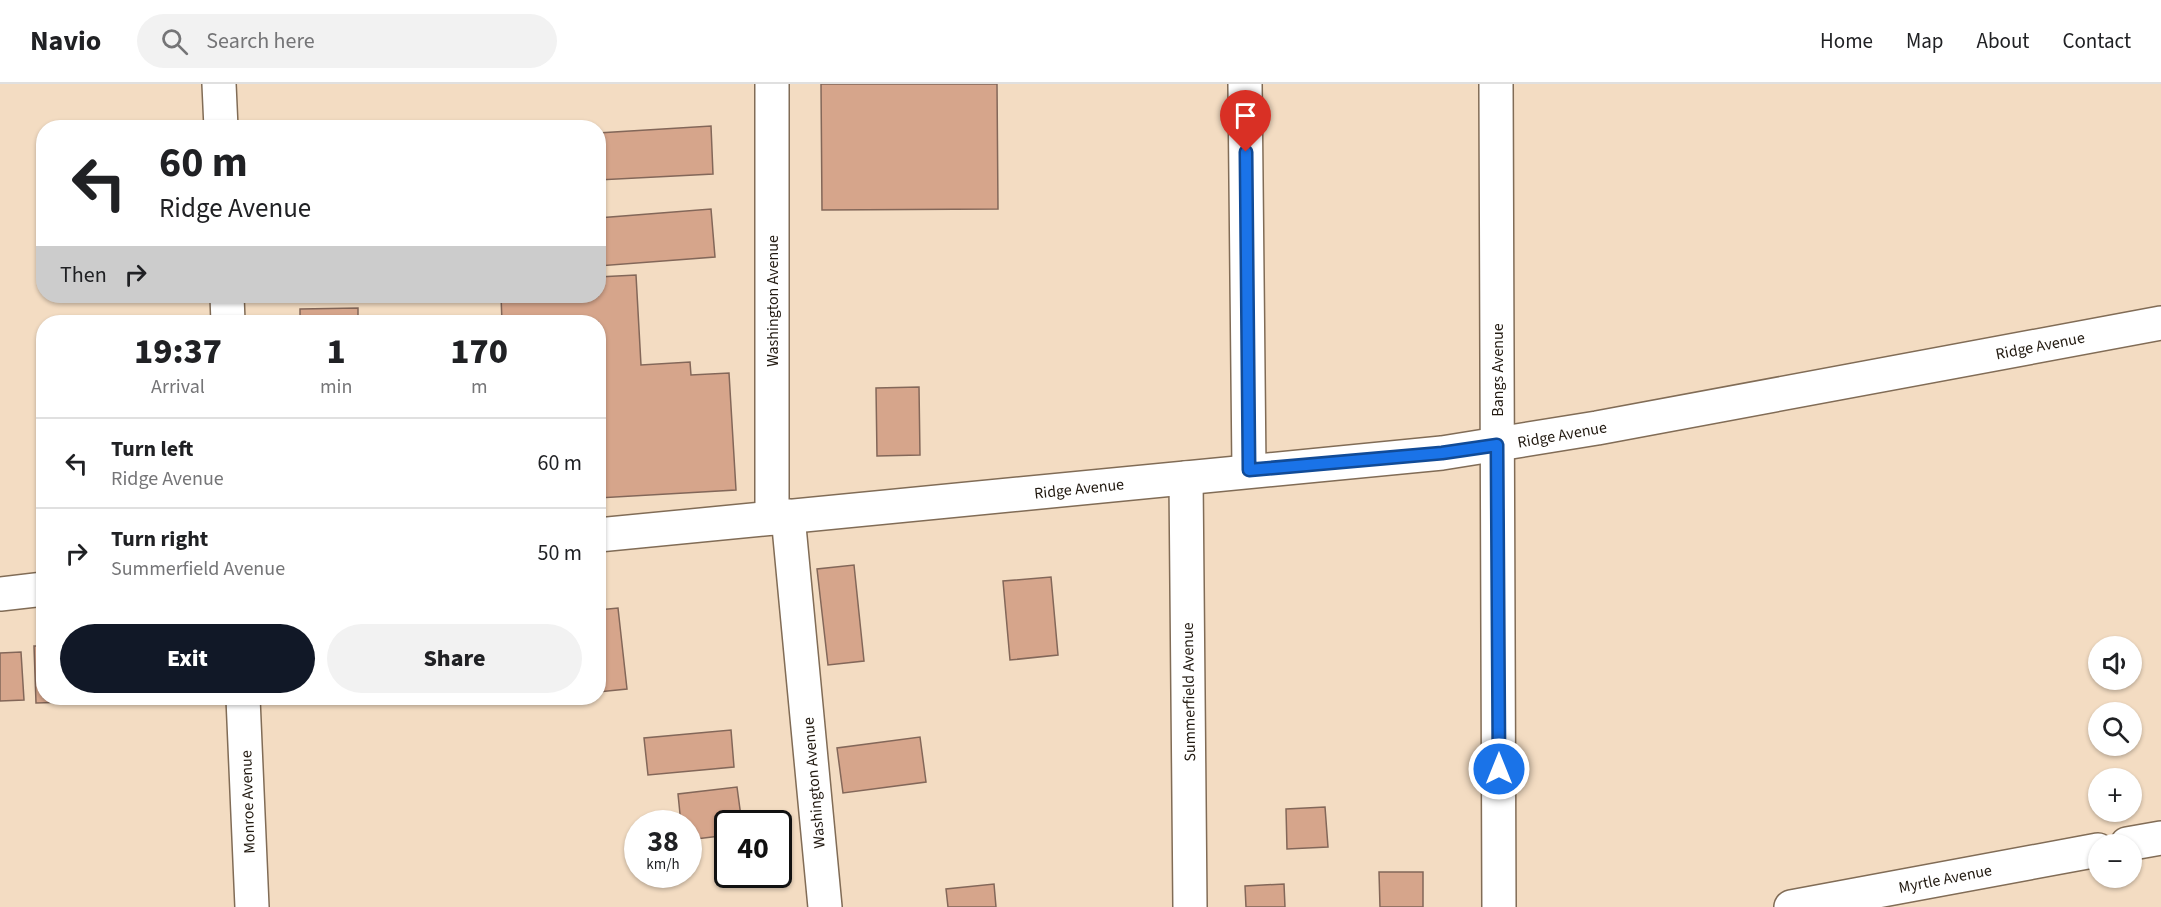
<!DOCTYPE html>
<html lang="en">
<head>
<meta charset="utf-8">
<style>
  body { margin:0; font-family:"Source Sans 3",sans-serif; background:#f2f2f2; color:#202124; height:100vh; display:flex; flex-direction:column; font-size:22px; white-space:nowrap }
  * { box-sizing:border-box; margin:0 }
  p { font-size:20px; color:#757577 }
  .icon { flex:none; width:33px; height:33px; fill:none; stroke:currentColor; stroke-width:2; stroke-linecap:round; stroke-linejoin:round }
  .map { position:relative; flex:1; overflow:hidden }
  .panel { position:absolute; left:36px; top:231px; width:570px; height:390px; display:flex; flex-direction:column; background:#fff; border-radius:24px; box-shadow:0 2px 4px #0004 }
  .panel>* { flex:none }
  .top-card { position:absolute; left:36px; top:36px; width:570px; height:183px; border-radius:24px; box-shadow:0 2px 4px #0004; background:#fff; color:#202124; overflow:hidden }
  .fabs { position:absolute; left:2088px; top:552px; display:grid; gap:12px }
  .fabs a { display:grid; place-items:center; width:54px; height:54px; border-radius:50%; background:#fff; box-shadow:0 2px 4px #0004; font-size:30px }
  .speed { position:absolute; left:624px; top:726px; display:flex; gap:12px; font-size:30px; font-weight:700; text-align:center }
  .speed>* { display:grid; place-content:center; width:78px; height:78px; border-radius:50%; background:#fff; box-shadow:0 2px 4px #0004; line-height:1 }
  .speed small { font-size:15px; font-weight:400 }
  .speed .limit { border:3px solid #111; border-radius:9px; background:#fff; color:#111 }
  .pin { position:absolute; display:grid; place-items:center; width:51px; height:51px; color:#fff; margin:-62px -26px; border-radius:50% 50% 50% 0; rotate:-45deg; box-shadow:0 0 6px #0007 }
  .pin .icon { rotate:45deg }
  .me { position:absolute; width:66px; margin:-33px; rotate:0deg; stroke-linejoin:round; filter:drop-shadow(0 0 4px #0008) }
  .turn { display:flex; align-items:center; gap:21px; height:126px; padding:0 24px; font-size:27px }
  .turn .icon { width:78px; height:78px; stroke-width:2.5 }
  .turn b { display:block; font-size:42px; line-height:51px }
  .then { display:flex; align-items:center; height:57px; padding:0 24px; background:#0003; gap:12px; font-size:22px }
  .eta { display:flex; justify-content:space-evenly; align-items:center; height:102px; text-align:center }
  .eta b { font-size:36px; font-weight:800; line-height:42px }
  .action { display:flex; gap:12px; margin-top:auto; padding:12px 24px }
  .action a { flex:1; height:69px; border-radius:36px; background:#111827; color:#fff; font-size:24px; font-weight:800; line-height:69px; text-align:center }
  .action a+a { background:#f2f2f2; color:#202124 }
  ul { padding:0; list-style:none }
  li { display:flex; align-items:center; gap:18px; height:90px; padding:0 24px; border-top:2px solid #e0e0e0 }
  li div { flex:1 }
  li b { display:block; font-size:22px }
  li em { font-style:normal }
  header { display:flex; align-items:center; gap:36px; box-sizing:border-box; height:84px; padding:0 30px; background:#fff; border-bottom:2px solid #e0e0e0 }
  header strong { font-size:28px }
  nav { display:flex; gap:33px; margin-inline-start:auto; font-size:21px }
  .search { width:420px; height:54px; background:#f2f2f2; display:flex; align-items:center; gap:15px; box-sizing:border-box; padding:0 21px; border-radius:33px; color:#757577; font-size:22px }
  .map>svg:first-child { display:block }
  .building { fill:#d6a58b; stroke:#836759; stroke-width:1.5 }
  .lines { fill:none; stroke-linecap:round; stroke-linejoin:round }
  .minor-casing { stroke:#816c56; stroke-width:36 }
  .minor { stroke:#fff; stroke-width:33 }
  .route-casing { stroke:#114b97; stroke-width:15 }
  .route { stroke:#1a73e8; stroke-width:10 }
  .labels { text-anchor:middle; stroke-width:5; stroke-linejoin:round; paint-order:stroke }
  .street-label { font-size:16px; fill:#221a11; stroke:#fff }
</style>
</head>
<body>
<header>
<strong>Navio</strong>
<div class="search"><svg class="icon" aria-label="search" viewBox="0 0 24 24"><circle cx="10" cy="10" r="6"/><path d="M15 15l6 6"/></svg>Search here</div>
<nav><a>Home</a><a>Map</a><a>About</a><a>Contact</a></nav>
</header>
<div class="map">
<svg width="2161" height="823" viewBox="0 0 2161 823">
  <rect width="100%" height="100%" fill="#f3dcc2"/>
  <g class="building">
    <path d="M821,0H997L998,125L822,126Z"/>
    <path d="M711,42L713,90L598,96V49Z"/>
    <path d="M711,125L715,173L598,182V134Z"/>
    <path d="M636,191L641,281L690,278L691,291L729,289L736,406L598,414V238H502L501,212H598V193Z"/>
    <path d="M358,224V238H300V225Z"/>
    <path d="M919,303L920,371L877,372L876,304Z"/>
    <path d="M854,481L864,577L828,581L817,485Z"/>
    <path d="M1051,493L1058,571L1010,576L1003,497Z"/>
    <path d="M618,524L627,605L598,608V526Z"/>
    <path d="M34,562H44V614H69V618L36,619Z"/>
    <path d="M21,568L24,616L0,617V569Z"/>
    <path d="M731,646L734,683L648,691L644,654Z"/>
    <path d="M920,653L926,698L843,709L837,664Z"/>
    <path d="M737,703L742,740H728V751L688,756V740H681L678,710Z"/>
    <path d="M1325,723L1328,763L1287,765L1286,725Z"/>
    <path d="M1379,788H1423V823H1380Z"/>
    <path d="M994,800L996,823H948L946,805Z"/>
    <path d="M1284,800L1285,823H1246L1245,802Z"/>
  </g>
  <g class="lines">
    <g class="minor-casing">
      <g id="minor">
        <path d="M219,0L221,44"/>
        <path d="M772,0V434"/>
        <path d="M1245,0L1249,386"/>
        <path d="M1496,0L1499,823"/>
        <path d="M227,212L228,238"/>
        <path d="M1186,394L1190,823"/>
        <path d="M788,432L825,823"/>
        <path d="M598,451L1442,369L1597,344L2161,239"/>
        <path d="M0,510L44,505"/>
        <path d="M243,614L252,823"/>
        <path d="M2127,760L2161,754"/>
        <path d="M1791,823L2098,766"/>
      </g>
    </g>
    <use href="#minor" class="minor"/>
  </g>
  <g class="lines">
    <g class="route-casing">
      <path id="route" d="M1246,68L1249,386L1442,369L1497,361L1499,685"/>
    </g>
    <use href="#route" class="route"/>
  </g>
  <g class="labels">
    <g class="street-label">
      <text transform="translate(772 217) rotate(-90)" y="6">Washington Avenue</text>
      <text transform="translate(2040 261) rotate(-11)" y="6">Ridge Avenue</text>
      <text transform="translate(1497 286) rotate(-90)" y="6">Bangs Avenue</text>
      <text transform="translate(1562 350) rotate(-10)" y="6">Ridge Avenue</text>
      <text transform="translate(1079 404) rotate(-6)" y="6">Ridge Avenue</text>
      <text transform="translate(1188 608) rotate(-91)" y="6">Summerfield Avenue</text>
      <text transform="translate(813 699) rotate(-95)" y="6">Washington Avenue</text>
      <text transform="translate(247 718) rotate(-92)" y="6">Monroe Avenue</text>
      <text transform="translate(1945 794) rotate(-11)" y="6">Myrtle Avenue</text>
    </g>
  </g>
</svg>
<div class="fabs">
<a><svg class="icon" aria-label="sound" viewBox="0 0 24 24"><path d="M4 9h4l5-4v14l-5-4H4zM17 9q2 3 0 6"/></svg></a>
<a><svg class="icon" aria-label="search" viewBox="0 0 24 24"><circle cx="10" cy="10" r="6"/><path d="M15 15l6 6"/></svg></a>
<a>+</a>
<a>−</a>
</div>
<div class="speed"><div>38<small>km/h</small></div><div class="limit">40</div></div>
<div class="pin" style="left:1246px;top:68px;background:#d93025"><svg class="icon" aria-label="arrive" viewBox="0 0 24 24"><path d="M6 21V4h12l-3 4 3 4H6"/></svg></div>
<svg class="me" style="left:1499px;top:685px" viewBox="-20 -20 40 40"><circle r="17" fill="#1a73e8" stroke="#fff" stroke-width="3"/><path d="M0-11L8 9 0 5-8 9z" fill="#fff"/></svg>
<div class="top-card">
<div class="turn"><svg class="icon" aria-label="left" viewBox="0 0 24 24"><path d="M17 20v-9H6M10 6l-5 5 5 5"/></svg><div><b>60 m</b>Ridge Avenue</div></div>
<div class="then">Then<svg class="icon" aria-label="right" viewBox="0 0 24 24"><path d="M7 20v-9h11M14 6l5 5-5 5"/></svg></div>
</div>
<section class="panel">
<div class="eta">
<div><b>19:37</b><p>Arrival</p></div>
<div><b>1</b><p>min</p></div>
<div><b>170</b><p>m</p></div>
</div>
<ul>
<li><svg class="icon" aria-label="left" viewBox="0 0 24 24"><path d="M17 20v-9H6M10 6l-5 5 5 5"/></svg><div><b>Turn left</b><p>Ridge Avenue</p></div><em>60 m</em></li>
<li><svg class="icon" aria-label="right" viewBox="0 0 24 24"><path d="M7 20v-9h11M14 6l5 5-5 5"/></svg><div><b>Turn right</b><p>Summerfield Avenue</p></div><em>50 m</em></li>
</ul>
<div class="action"><a>Exit</a><a>Share</a></div>
</section>
</div>
</body>
</html>
